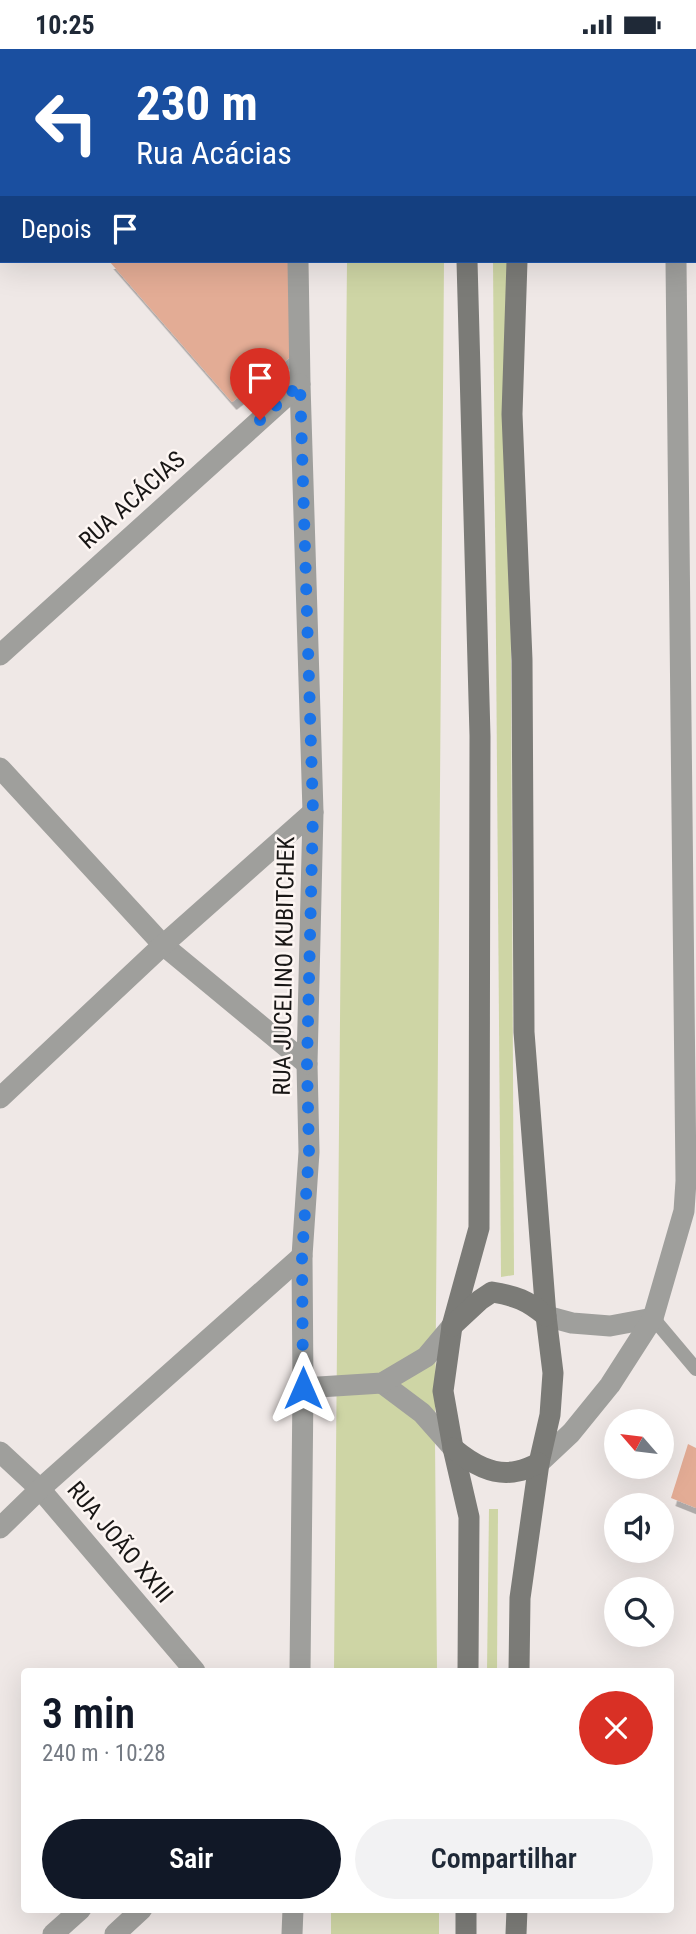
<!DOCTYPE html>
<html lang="pt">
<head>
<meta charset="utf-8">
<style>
  body { margin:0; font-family:"Roboto Condensed",sans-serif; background:#f2f2f3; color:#1f2937; height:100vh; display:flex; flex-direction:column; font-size:26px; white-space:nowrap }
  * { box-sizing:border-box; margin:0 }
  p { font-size:23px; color:#747a83 }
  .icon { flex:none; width:38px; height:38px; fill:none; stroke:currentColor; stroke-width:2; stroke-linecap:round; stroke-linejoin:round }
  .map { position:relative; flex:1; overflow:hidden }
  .side { position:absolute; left:21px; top:1619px; width:653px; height:245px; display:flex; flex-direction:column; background:#fff; border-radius:7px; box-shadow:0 7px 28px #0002 }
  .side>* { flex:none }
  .top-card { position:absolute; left:0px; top:0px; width:696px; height:214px; box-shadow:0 7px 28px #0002; background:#1a4fa0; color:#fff; overflow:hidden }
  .needle { width:46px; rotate:298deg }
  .buttons { position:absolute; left:604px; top:1360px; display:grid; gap:14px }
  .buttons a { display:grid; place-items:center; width:70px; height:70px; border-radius:50%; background:#fff; box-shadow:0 7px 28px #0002; font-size:35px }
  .pin { position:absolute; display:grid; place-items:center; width:60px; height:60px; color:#fff; margin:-72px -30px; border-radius:50% 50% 50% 0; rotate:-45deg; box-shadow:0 0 7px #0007 }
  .pin .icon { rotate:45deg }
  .me { position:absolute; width:77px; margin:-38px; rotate:0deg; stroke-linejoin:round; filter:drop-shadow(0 0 5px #0008) }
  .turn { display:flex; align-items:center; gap:24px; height:147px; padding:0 21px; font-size:32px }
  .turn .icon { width:91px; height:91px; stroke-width:2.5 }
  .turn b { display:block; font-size:49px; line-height:60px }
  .then { display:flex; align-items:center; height:66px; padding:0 21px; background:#0003; gap:14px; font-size:26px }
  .round { display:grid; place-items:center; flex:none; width:74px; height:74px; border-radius:37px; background:#f2f2f3 }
  .overview { display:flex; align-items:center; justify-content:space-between; height:119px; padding:0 21px }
  h1 { font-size:42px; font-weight:600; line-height:52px; color:#111827 }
  .button { display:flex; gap:14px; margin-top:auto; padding:14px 21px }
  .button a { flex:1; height:80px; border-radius:42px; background:#111827; color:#fff; font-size:28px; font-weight:600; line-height:80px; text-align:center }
  .button a+a { background:#f2f2f3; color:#1f2937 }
  .status { display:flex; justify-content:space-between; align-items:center; height:49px; padding:0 35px; background:#fff; direction:ltr }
  .status svg { height:19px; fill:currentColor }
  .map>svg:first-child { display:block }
  .green { fill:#ced5a5 }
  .building { fill:#e3ac95; filter:url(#shadow) }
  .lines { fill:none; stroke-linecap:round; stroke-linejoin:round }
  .lane { stroke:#9f9f9c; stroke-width:14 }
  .street { stroke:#9f9f9c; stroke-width:21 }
  .secondary { stroke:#7b7b77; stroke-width:21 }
  .route { stroke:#1a73e8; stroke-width:12; stroke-dasharray:0 21.6 }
  .labels { text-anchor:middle; stroke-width:5; stroke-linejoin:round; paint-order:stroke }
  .street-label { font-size:24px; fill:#181615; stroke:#fdf6f3 }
</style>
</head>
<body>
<div class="status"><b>10:25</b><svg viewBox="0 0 49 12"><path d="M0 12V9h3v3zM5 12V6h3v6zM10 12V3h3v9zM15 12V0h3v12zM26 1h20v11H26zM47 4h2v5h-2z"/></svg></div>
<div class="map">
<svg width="696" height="1885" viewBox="0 0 696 1885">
  <defs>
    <filter id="shadow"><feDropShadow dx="4.5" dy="8" stdDeviation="0" flood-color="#0004"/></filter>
  </defs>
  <rect width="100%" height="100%" fill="#efe8e6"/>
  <g class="green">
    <path d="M347,212H444L435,1391L437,1622H334Z"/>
    <path d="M493,212H509L514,1226L501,1228Z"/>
    <path d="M489,1460H498L497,1622H487Z"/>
    <rect x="331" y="1860" width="108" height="25"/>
  </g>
  <g class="building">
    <path d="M109,212H295L293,306L232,353Z"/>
    <path d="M688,1395L696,1399V1459L671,1449Z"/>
  </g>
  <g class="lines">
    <path class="lane" d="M653,1269L696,1320"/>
    <g class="street">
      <path d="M189,0L191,2"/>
      <path d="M223,0L225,2"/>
      <path d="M670,0V2"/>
      <path d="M145,2L147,0"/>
      <path d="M302,2V0"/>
      <path d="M0,139L2,138"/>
      <path d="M298,212L300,335L313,763L307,1015L309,1103L302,1207L303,1339L300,1622"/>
      <path d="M0,606L300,335"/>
      <path d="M0,719L163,896L307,1015"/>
      <path d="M0,1049L163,896L313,763"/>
      <path d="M546,1267L572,1274L610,1277L653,1269"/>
      <path d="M382,1334L422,1364L453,1399"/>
      <path d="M303,1339L382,1334L426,1308L452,1277"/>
      <path d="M0,1403L40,1440L195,1622"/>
      <path d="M539,1414L571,1384L610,1336L653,1269L684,1162L686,1132L676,212"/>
      <path d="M0,1479L40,1440L302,1207"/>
      <path d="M53,1885L81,1860"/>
      <path d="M115,1885L142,1860"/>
      <path d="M292,1885L293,1860"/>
    </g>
    <g class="secondary">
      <path d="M463,0V2"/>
      <path d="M524,2L525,0"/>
      <path d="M467,212L480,687L479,1179L452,1277L443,1342L453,1399L469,1468L468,1622"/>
      <path d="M517,212L512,365L522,611L524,983L546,1267L553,1324L550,1366L539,1414L520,1549L519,1622"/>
      <path d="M452,1277L480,1251L492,1243C516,1247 527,1251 546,1267"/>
      <path d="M453,1399C471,1414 493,1428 518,1422C525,1421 533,1417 539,1414"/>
      <path d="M466,1885V1860"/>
      <path d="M516,1885L517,1860"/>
    </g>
  </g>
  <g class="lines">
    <path class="route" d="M260,371L300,335L313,763L307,1015L309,1103L302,1207L303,1339"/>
  </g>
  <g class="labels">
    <g class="street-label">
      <text transform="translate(132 451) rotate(-42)" y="8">RUA ACÁCIAS</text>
      <text transform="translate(284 917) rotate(-89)" y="8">RUA JUCELINO KUBITCHEK</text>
      <text transform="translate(120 1493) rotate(50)" y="8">RUA JOÃO XXIII</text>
    </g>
  </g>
</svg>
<div class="buttons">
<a><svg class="needle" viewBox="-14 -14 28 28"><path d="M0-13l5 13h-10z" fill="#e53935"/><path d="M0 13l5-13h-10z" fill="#747a83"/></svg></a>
<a><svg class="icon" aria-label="sound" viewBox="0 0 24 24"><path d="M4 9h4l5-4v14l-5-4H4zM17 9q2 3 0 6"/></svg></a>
<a><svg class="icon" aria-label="search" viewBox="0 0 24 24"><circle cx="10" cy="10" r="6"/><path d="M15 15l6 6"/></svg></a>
</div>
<div class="pin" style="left:260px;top:371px;background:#d93025"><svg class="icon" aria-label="arrive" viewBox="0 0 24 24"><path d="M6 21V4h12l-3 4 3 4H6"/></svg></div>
<svg class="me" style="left:303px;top:1339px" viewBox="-20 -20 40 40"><path d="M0-17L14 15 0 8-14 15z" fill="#1a73e8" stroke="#fff" stroke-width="4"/></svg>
<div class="top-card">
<div class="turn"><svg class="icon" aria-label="left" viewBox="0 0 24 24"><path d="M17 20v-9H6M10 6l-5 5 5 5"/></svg><div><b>230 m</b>Rua Acácias</div></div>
<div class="then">Depois<svg class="icon" aria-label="arrive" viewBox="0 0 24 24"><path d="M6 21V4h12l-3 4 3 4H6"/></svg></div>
</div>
<section class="side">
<div class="overview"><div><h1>3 min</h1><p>240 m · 10:28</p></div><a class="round" style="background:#d93025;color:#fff"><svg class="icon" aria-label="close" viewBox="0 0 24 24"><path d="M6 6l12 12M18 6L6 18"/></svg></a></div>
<div class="button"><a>Sair</a><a>Compartilhar</a></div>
</section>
</div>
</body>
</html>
